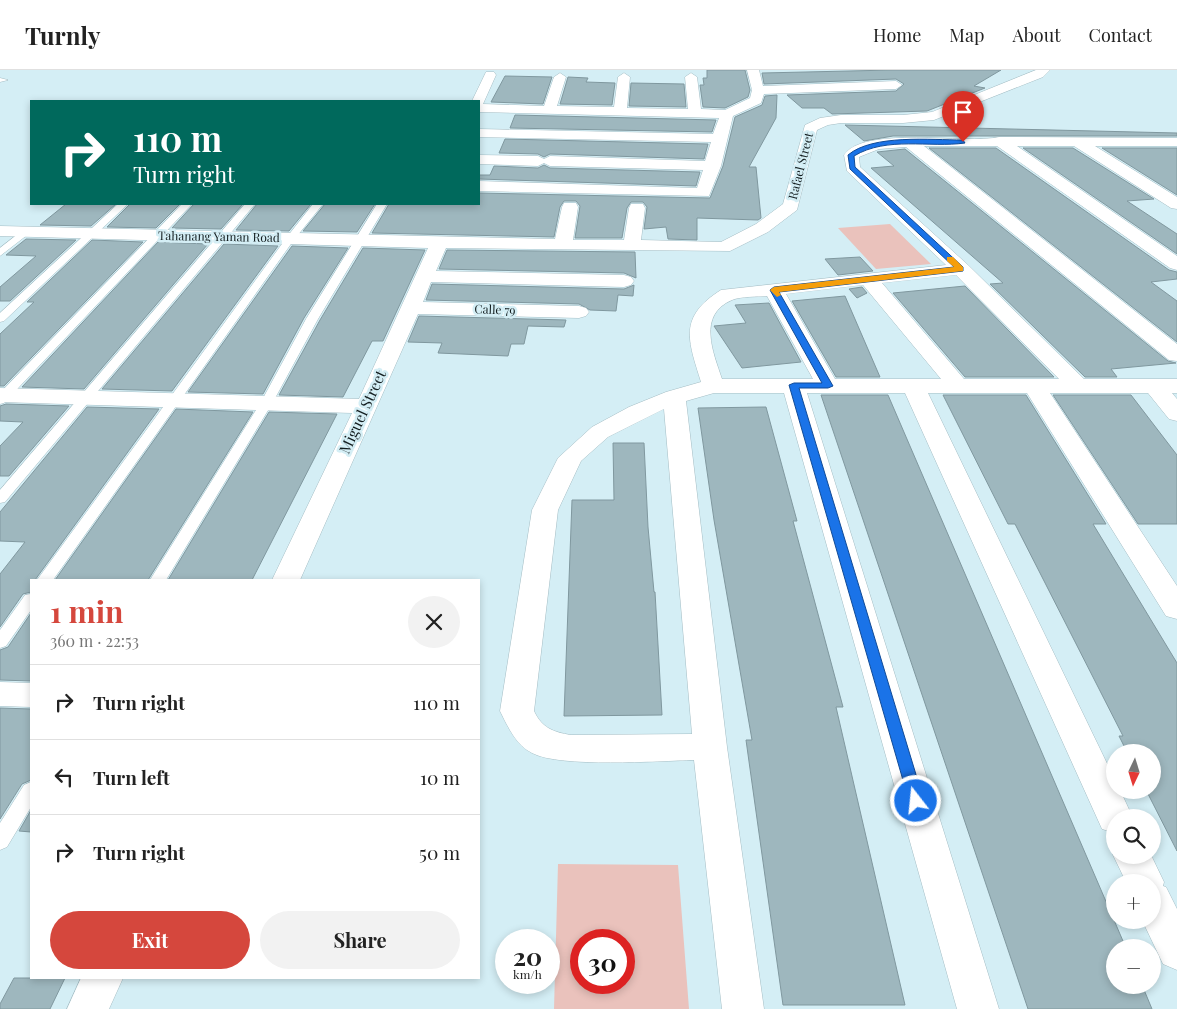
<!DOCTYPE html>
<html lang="en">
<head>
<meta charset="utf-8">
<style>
  body { margin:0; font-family:"Playfair Display",serif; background:#f2f2f2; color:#222; height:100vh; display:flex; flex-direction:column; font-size:19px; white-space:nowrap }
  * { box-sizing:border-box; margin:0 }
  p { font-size:16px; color:#767676 }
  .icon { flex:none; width:28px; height:28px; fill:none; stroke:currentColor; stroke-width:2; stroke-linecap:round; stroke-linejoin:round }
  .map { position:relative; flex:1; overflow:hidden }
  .side { position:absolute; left:30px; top:509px; width:450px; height:400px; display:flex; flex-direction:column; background:#fff; border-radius:0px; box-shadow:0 2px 8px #0003 }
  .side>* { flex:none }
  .banner { position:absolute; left:30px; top:30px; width:450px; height:105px; border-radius:0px; box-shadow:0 2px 8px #0003; background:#00695c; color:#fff; overflow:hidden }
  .needle { width:32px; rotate:184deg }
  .controls { position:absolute; left:1106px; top:674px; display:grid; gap:10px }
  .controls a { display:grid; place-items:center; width:55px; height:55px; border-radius:50%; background:#fff; box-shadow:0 2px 8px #0003; font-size:25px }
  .speed { position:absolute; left:495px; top:859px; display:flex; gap:10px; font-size:25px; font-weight:700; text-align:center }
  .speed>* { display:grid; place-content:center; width:65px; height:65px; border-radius:50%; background:#fff; box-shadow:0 2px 8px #0003; line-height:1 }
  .speed small { font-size:12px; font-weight:400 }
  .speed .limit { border:8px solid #d22; background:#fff; color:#111 }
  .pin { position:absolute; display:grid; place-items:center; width:42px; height:42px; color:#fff; margin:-51px -21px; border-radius:50% 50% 50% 0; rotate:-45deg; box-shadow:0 0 5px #0007 }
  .pin .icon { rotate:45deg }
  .me { position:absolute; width:55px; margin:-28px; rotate:344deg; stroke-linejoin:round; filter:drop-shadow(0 0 4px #0008) }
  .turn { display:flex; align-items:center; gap:18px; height:105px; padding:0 20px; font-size:22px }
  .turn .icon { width:65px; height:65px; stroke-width:2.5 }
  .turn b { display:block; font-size:35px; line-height:42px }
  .round { display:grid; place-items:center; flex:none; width:52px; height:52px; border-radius:26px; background:#f2f2f2 }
  .head { display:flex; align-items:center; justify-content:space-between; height:85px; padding:0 20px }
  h1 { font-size:30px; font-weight:700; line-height:38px; color:#d5473d }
  .button { display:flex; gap:10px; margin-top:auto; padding:10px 20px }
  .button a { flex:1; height:58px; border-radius:30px; background:#d5473d; color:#fff; font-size:20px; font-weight:700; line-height:58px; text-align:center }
  .button a+a { background:#f2f2f2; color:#222 }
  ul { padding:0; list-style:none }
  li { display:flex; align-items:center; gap:15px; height:75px; padding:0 20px; border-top:1px solid #e0e0e0 }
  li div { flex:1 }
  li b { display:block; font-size:19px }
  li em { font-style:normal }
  header { display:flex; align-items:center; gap:30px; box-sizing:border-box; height:70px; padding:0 25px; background:#fff; border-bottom:1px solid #e0e0e0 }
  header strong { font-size:24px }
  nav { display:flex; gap:28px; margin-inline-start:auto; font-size:18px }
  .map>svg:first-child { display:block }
  .green { fill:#eac2bc; fill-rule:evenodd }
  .building { fill:#9eb7be; stroke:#80989f }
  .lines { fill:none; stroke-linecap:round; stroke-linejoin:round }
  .service-casing { stroke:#a4bdc4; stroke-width:1 }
  .minor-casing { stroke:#a4bdc4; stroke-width:1 }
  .service { fill:#fff; fill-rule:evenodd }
  .minor { fill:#fff; fill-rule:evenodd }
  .route { fill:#1a73e8; stroke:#114b97 }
  .slow { fill:#f59e0b }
  .labels { text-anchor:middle; stroke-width:5; stroke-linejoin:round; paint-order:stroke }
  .far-street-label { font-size:12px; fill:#131d1f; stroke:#d4eef5 }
  .street-label { font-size:15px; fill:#131d1f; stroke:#d4eef5 }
</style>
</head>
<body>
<header>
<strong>Turnly</strong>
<nav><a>Home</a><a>Map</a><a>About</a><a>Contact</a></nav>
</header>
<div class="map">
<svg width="1177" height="939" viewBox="0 0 1177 939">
  <rect width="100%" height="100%" fill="#d4eef5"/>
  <g class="green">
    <path d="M890,154L931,194L876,199L838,158Z"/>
    <path d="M558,794L678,795L689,939H554ZM581,870H624V912H581Z"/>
  </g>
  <g class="building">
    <path d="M707,0H745L750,20L748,27L725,38L703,37L700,15H704L703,8H707Z"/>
    <path d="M892,0H1001L974,16L985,18L927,41L832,44L824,38H802L787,25L896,21L904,14L896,9L764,14L762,3Z"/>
    <path d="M505,6L552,7L543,34L491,32Z"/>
    <path d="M568,7L588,8L586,12L615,13L612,35L560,34Z"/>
    <path d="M631,13L684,14L686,37L629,36Z"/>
    <path d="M777,25L776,48L749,97H756L761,148L758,150L697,148V170L668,169L666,157L644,159L647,137L643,132H631L627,138L622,168H575L580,136L576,131H564L560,137L554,167L372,163L389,134H479V123L710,128L723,96L735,47L762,35L765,26Z"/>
    <path d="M515,45L716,50L712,62L510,58Z"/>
    <path d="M845,55L1177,63V66H893L864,71Z"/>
    <path d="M505,69L708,74L704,89L550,84L544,87L538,84L499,83Z"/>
    <path d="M929,78H996L1169,200L1177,202V209L1151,212L1177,231V272Z"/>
    <path d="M1023,78H1073L1154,129L1127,131L1177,164V184Z"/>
    <path d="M1102,78H1177V125Z"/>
    <path d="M905,79L1168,291L1176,293L1111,299L1117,307H1085L990,214L1003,213L871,98L894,96L877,82Z"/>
    <path d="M544,95L550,98L700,102L696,116L479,109V105H490L494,96L538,98Z"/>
    <path d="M66,134H116L91,156L40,155Z"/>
    <path d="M130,134H180L156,158L107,157Z"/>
    <path d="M194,134H243L221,159L172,158Z"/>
    <path d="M257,134H311L289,161L236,160Z"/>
    <path d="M325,134H375L357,162L303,161Z"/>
    <path d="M26,169L76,170L10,231H0V217L36,186L6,185Z"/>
    <path d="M92,170L143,172L4,316H0V264L34,232H27Z"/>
    <path d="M158,172L208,174L84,319L22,317Z"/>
    <path d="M224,174L278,176L172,321L102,319Z"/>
    <path d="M292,176L348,178L304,248L263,324L188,322Z"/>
    <path d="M363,178L425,180L383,271H372L343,327L279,325L320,250Z"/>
    <path d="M447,180L635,182L636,208L624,203L439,199Z"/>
    <path d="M860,187L873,201L838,205L825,189Z"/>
    <path d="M432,214L624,219L634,215L633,226L618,225L616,241L590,240L579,234L426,230Z"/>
    <path d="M965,216L1054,307H965L893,223Z"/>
    <path d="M862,217L867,223L857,228L849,219Z"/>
    <path d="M845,226L880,307H836L792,231Z"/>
    <path d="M769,233L801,292L742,298L714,256L746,253L735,235Z"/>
    <path d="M419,246L566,250L564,257L528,256L524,274H511L508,286L438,283L442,273L408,272Z"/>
    <path d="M821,325H888L1126,878H1115V915H1142L1152,939H1028Z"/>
    <path d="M943,325H1026L1106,454H1093L1177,593V781L1146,720H1152V682H1127L1119,666H1123L1015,454H1008Z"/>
    <path d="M1053,325H1131L1177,385V454H1138Z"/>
    <path d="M6,334L69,336L9,406H0V376L23,352L0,351V336Z"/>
    <path d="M87,337L159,339L35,510H31V522L23,524L0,557V504L25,472L0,471V442Z"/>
    <path d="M766,337L797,451H793L843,637H836L905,935H783L746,670H752L714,450L698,338Z"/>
    <path d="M176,339L253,342L148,510H55Z"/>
    <path d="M269,342L337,344L252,510H168Z"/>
    <path d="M613,373H644L648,457L654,522H655L662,645L564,646L572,430H614Z"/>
    <path d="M31,543V611L0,610V580L8,577Z"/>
    <path d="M0,638L31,639V710L22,714L0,749Z"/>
    <path d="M31,740V762L19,761Z"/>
    <path d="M14,908H65L50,939H0V934Z"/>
  </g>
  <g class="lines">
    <g class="service-casing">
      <g id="service">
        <path d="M0,8L8,10L0,12Z"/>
        <path d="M118,134H128L4,251L0,252V243Z"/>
        <path d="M182,134H192L4,333L0,334V323Z"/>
        <path d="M245,134H255L5,432L0,433V420Z"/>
        <path d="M313,134H323L293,171L53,510H37L287,167Z"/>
        <path d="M377,134H387L318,249L273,332L166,510H150L261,332L306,249Z"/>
        <path d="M23,160L31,162L0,186V178Z"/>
        <path d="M31,524V540L6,576L0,578V560L25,525Z"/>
        <path d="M31,712V737L7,777L0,780V753L24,715Z"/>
      </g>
    </g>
    <g class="minor-casing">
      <g id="minor">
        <path d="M747,0H759L763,16L896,11L902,15L896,19L764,24L761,33L733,46L721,96L709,126L479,121V111L697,118L703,100L550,96L544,93L538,96L479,94V85L538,86L544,89L550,86L705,91L711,72L479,67V59L713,64L719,48L479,42V31H472L486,2H494L496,5L483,34L544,36L554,7L560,3L566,7L557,36L614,37L618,7L624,3L630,7L627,38L688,39L685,7L691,3L697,7L701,39L725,40L750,28L752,20Z"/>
        <path d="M1036,0H1050L1043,7L934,50L903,53H841L828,55L817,60L797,140L768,162L730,181L446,178L436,201L624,205L631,207L634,211L631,215L624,217L431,212L423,232L579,236L586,238L589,242L586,246L579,248L418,244L300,510H272L352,343L0,332V318L359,329L428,178L0,166V156L555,169L562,137L564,133H576L578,137L573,170H624L629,138L631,134H643L645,138L641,170L721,172L756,154L783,134L805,55L820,48L841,45H903L932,42Z"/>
        <path d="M999,67L1177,68V76H1095L1177,127V139L1171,138L1074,76H1017L1177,186V200L1170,198L997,76H924L1177,274V291L1169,290L906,77L879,79L859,87L860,97L968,195L1084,309H1177V323H1172L1177,329V351L1169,349L1148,323H1050L1177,516V549L1166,546L1027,323H928L1115,710V720H1120L1133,748H1115V763L1102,759L905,323H807L999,939H957L784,323H714L686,331L727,677L764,939H722L694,690C659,691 560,698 532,683C516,675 508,657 500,641L532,440L558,388L592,357L629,337L666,322L701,312C688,270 678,247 721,220L946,195L847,101L844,85C864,55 966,75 999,67ZM956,205L1059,309H964L882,213ZM863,215L941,309H835L786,224ZM767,226L813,309H722C713,282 697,245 732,230C742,226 757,227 767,226ZM664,339L692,664L571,665C553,662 542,658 534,641L558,440L581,391L608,367Z"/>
        <path d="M0,612L31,613V637L0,636Z"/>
        <path d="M1115,781V785H1151L1164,812L1163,816L1166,817L1177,839V900L1163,894L1142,850H1152V812H1126L1113,785Z"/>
        <path d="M81,908H123L109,939H67Z"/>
      </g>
    </g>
    <use href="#service" class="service"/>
    <use href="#minor" class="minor"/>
  </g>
  <path class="route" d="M963,70L965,73C929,78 887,66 854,86L855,97L963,197V201L779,222L833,316L828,318H799L924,731L921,735L916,737L911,735L909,731L789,315L794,313H822L770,220L774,217L954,197L850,99L848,85C873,64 931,70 963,70Z"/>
  <path class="slow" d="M947,187H953L963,197V201L779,222L781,225L777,227L770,220L774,217L954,197L947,191Z"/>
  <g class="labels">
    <g class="far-street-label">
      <text transform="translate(801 96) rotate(-76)" y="4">Rafael Street</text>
      <text transform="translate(219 167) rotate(1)" y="4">Tahanang Yaman Road</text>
      <text transform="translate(495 240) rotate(2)" y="4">Calle 79</text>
    </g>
    <g class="street-label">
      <text transform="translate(363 342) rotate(-65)" y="5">Miguel Street</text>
    </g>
  </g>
</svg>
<div class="controls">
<a><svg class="needle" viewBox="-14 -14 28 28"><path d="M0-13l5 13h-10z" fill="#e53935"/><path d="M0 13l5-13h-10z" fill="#767676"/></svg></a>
<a><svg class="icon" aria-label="search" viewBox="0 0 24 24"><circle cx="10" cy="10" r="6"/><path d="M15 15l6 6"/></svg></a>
<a>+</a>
<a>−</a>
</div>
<div class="speed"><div>20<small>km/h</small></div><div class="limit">30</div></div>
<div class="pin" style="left:963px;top:72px;background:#d93025"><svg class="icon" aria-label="arrive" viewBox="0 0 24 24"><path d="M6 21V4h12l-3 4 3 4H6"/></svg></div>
<svg class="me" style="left:916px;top:731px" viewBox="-20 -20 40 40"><circle r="17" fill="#1a73e8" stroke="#fff" stroke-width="3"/><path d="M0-11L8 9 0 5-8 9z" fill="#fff"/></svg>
<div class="banner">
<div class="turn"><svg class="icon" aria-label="right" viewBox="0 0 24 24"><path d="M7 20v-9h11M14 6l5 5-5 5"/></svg><div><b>110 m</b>Turn right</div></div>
</div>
<section class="side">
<div class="head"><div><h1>1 min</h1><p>360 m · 22:53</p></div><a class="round"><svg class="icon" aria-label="close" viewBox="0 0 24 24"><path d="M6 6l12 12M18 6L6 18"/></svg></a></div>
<ul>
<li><svg class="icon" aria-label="right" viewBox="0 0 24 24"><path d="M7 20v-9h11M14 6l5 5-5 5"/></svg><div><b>Turn right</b></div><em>110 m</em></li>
<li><svg class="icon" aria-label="left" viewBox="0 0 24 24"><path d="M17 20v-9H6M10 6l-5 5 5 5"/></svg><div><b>Turn left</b></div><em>10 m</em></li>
<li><svg class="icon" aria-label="right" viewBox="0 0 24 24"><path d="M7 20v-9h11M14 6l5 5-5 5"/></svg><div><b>Turn right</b></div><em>50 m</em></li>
</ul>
<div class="button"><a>Exit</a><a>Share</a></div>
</section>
</div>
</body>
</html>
